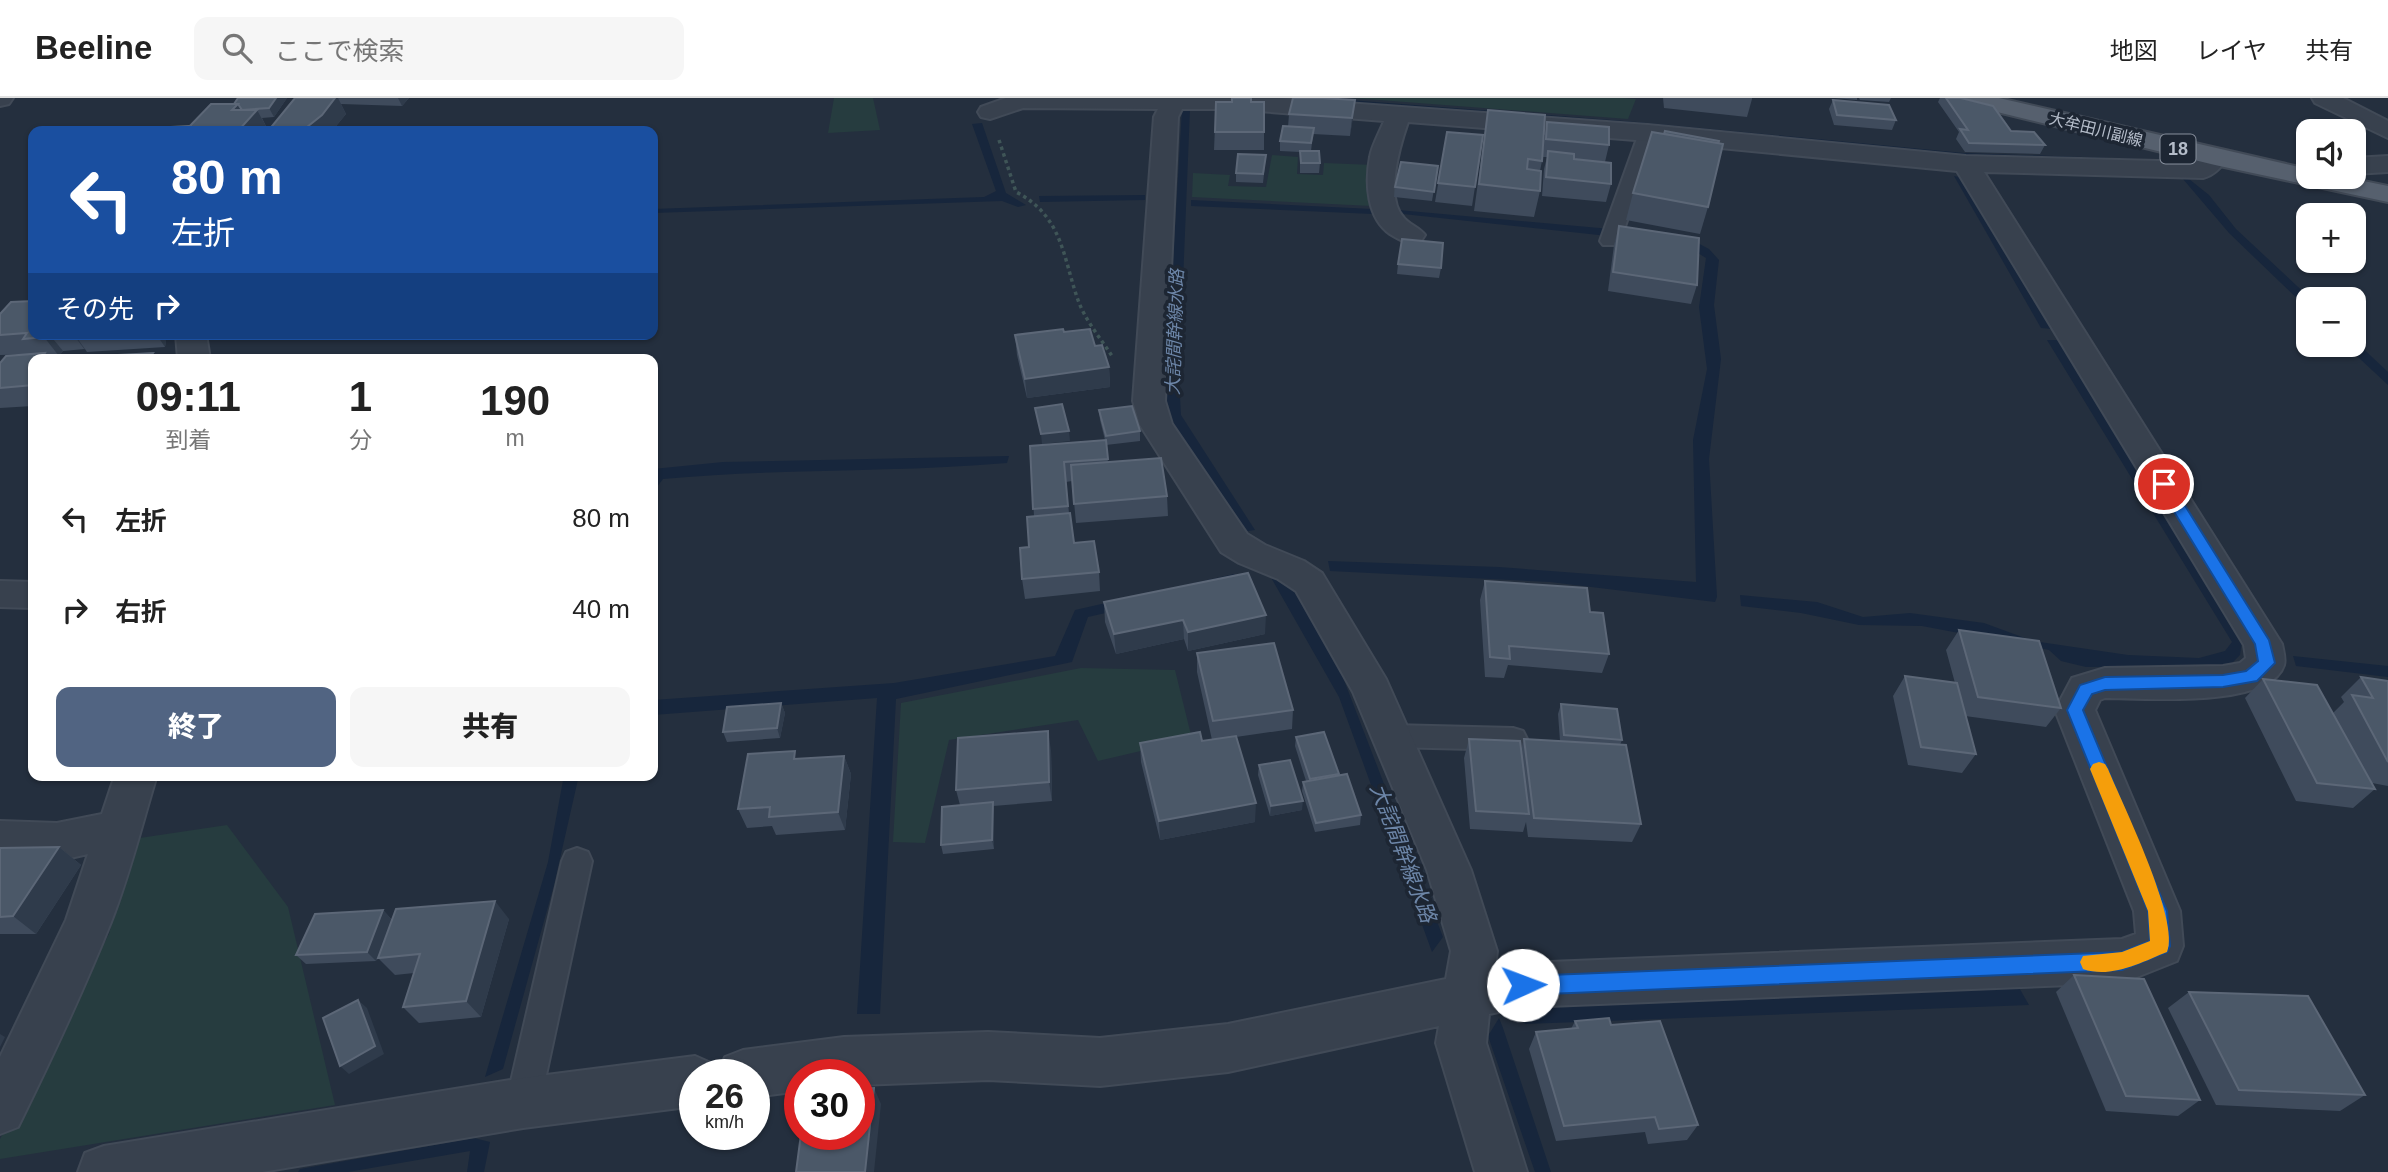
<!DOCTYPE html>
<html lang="ja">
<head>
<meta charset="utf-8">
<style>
  body { margin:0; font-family:Helvetica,"Noto Sans JP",sans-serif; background:#f6f6f6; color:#222; height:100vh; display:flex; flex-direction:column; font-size:26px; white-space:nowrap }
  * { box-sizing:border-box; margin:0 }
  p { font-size:23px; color:#767676 }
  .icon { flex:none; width:38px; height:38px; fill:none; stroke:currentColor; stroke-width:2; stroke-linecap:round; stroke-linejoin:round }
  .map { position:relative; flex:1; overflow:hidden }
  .drawer { position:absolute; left:28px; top:256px; width:630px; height:427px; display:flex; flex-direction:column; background:#fff; border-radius:14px; box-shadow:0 2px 5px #0004 }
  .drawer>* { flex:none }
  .guide { position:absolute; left:28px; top:28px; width:630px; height:214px; border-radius:14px; box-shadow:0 2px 5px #0004; background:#1a4fa0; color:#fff; overflow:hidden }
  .buttons { position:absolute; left:2296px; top:21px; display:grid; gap:14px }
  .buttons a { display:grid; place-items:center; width:70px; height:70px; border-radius:14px; background:#fff; box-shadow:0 2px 5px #0004; font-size:35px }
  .speed { position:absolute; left:679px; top:961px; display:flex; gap:14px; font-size:35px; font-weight:700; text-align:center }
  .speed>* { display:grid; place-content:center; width:91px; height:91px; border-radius:50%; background:#fff; box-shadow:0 2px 5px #0004; line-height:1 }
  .speed small { font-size:18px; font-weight:400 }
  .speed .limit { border:10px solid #d22; background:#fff; color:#111 }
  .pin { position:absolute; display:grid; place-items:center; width:60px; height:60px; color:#fff; margin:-30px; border:4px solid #fff; border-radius:50%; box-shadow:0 2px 7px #0007 }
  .me { position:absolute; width:77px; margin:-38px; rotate:88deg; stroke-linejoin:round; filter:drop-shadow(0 0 5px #0008) }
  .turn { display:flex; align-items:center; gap:24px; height:147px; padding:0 28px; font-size:32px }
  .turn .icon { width:91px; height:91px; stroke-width:2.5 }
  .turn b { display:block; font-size:49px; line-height:60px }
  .then { display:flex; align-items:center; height:66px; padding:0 28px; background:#0003; gap:14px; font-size:26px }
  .eta { display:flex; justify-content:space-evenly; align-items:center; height:119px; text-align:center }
  .eta b { font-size:42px; font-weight:800; line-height:49px }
  .primary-button { display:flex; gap:14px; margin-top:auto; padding:14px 28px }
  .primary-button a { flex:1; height:80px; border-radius:14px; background:#516482; color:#fff; font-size:28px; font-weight:800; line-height:80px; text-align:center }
  .primary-button a+a { background:#f6f6f6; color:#222 }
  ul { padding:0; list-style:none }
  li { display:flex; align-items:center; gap:21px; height:91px; padding:0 28px }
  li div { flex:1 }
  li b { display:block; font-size:26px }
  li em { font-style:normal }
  header { display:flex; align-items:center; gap:42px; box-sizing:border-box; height:98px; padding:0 35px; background:#fff; border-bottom:2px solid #e0e0e0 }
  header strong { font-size:33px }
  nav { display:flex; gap:38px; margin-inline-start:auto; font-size:24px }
  .search { width:490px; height:63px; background:#f6f6f6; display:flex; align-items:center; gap:18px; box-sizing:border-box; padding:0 24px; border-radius:14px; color:#767676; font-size:26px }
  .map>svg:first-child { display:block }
  .green { fill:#263c3f }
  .water { fill:#17263c }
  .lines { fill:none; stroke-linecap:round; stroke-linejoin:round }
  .service-casing { stroke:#414a57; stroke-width:4 }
  .minor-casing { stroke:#414a57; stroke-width:4 }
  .primary-casing { stroke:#414a57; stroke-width:4 }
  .path { stroke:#3f5557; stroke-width:3.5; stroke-dasharray:3.5 3.5; stroke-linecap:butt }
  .service { fill:#38414e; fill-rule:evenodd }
  .minor { fill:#38414e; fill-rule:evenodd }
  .primary { fill:#56606e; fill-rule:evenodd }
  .wall { fill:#3f4b5c }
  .shaded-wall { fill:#2f3b4b }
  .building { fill:#4b5868; stroke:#5c6777; stroke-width:2 }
  .route { fill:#1a73e8; stroke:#114b97; stroke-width:2 }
  .slow { fill:#f59e0b }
  .labels { text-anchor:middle; stroke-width:7; stroke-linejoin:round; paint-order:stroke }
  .far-street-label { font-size:16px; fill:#b4bcc9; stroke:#1d2633 }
  .shield { fill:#1d2633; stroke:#878f9c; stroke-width:2 }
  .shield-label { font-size:18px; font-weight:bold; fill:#b4bcc9 }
  .far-water-label { font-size:18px; font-style:italic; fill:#6d86a8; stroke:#1d2633 }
  .water-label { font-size:21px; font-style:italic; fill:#6d86a8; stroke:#1d2633 }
</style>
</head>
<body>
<header>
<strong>Beeline</strong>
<div class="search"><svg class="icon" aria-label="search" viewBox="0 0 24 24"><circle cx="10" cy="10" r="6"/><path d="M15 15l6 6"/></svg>ここで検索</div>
<nav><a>地図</a><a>レイヤ</a><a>共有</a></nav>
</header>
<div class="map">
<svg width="2388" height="1074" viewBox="0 0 2388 1074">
  <rect width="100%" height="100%" fill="#242f3e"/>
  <g class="green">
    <path d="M834,0H873L880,32L828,35Z"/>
    <path d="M1353,0H1623L1636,1L1628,21Z"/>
    <path d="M1272,57L1298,59L1297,76L1323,77L1324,65L1374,67L1372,108L1192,99L1193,75L1230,77L1228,88L1266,89Z"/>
    <path d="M1081,570L1175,572L1192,641L1098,663L1078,622L949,642L925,745L893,744L901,605Z"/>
    <path d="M227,727L288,809L335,1007L0,1061V1041L109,836L133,741Z"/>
  </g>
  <g class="water">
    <path d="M1262,0H1323L1637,24L1964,55L2169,62L2173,66L1942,58Z"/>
    <path d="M1182,11H1190L1179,282L1181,317L1255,432L1242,434L1170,322L1165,300Z"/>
    <path d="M982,25L1006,95L1026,107L1018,109L1002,103L653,115V111L984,99L996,93L972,26Z"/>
    <path d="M1954,78L1959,79L2052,231L2041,230Z"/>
    <path d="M2183,81H2189L2209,97L2236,131L2311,201H2308V211L2229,135Z"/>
    <path d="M1145,97V102L1040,104L1039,98Z"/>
    <path d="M1191,102L1372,111L1373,116L1191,108Z"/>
    <path d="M1398,112L1633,133L1690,141L1709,151L1719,162L1714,207L1721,261L1709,361L1717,499L1715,504L1550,484L1330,473L1328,463L1499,469L1696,484L1693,342L1707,271L1699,209L1706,160L1683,146L1403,116Z"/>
    <path d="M2047,242H2059L2242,543L2240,557L2231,566L2197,569H2086L2061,563L2049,552L1922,528L1859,527L1801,515L1741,508L1740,497L1817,504L1863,519L1910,515L1984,525L2033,543L2128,557L2199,560L2225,553L2232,544Z"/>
    <path d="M2354,242L2388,274V287L2345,247H2354Z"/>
    <path d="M1009,358L1007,365C892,375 777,370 663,381L653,394V371L723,364Z"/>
    <path d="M1283,475L1332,551L1443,839L1432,854L1339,599L1269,476Z"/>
    <path d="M1234,476L1242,484L1088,519L1072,564L896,601L880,916H857L877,600L653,617V602L894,585L1055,558L1075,512Z"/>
    <path d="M2293,558L2388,568V579L2296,568Z"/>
    <path d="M564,677H579L554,787L503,971L485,979L548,764Z"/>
    <path d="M2017,886L2029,907L1525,926L1513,911Z"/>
    <path d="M1499,920L1503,930L1551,1074H1535L1488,938Z"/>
    <path d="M474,1040L490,1044L484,1074H467L470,1053L348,1074H298L300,1071Z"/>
  </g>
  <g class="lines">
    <g class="service-casing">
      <g id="service">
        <path d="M1648,30L1657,35L1620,143L1617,147H1603L1600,143L1639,35Z"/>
        <path d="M1392,627L1513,630L1523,633L1527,641L1523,649L1513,652L1392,649L1382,646L1378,638L1382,630Z"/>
        <path d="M577,750L588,754L592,763L540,1005L535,1017L523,1022L511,1017L506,1005L562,763L566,754Z"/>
      </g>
    </g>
    <g class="minor-casing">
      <g id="minor">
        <path d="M0,0H13L9,6L0,8Z"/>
        <path d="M1006,0H1277L1648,27L1966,58L2196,64C2205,54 2210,50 2224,54L2228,59C2221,69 2215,77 2203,80L1984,74L2282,546C2283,552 2286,561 2284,567C2270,611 2143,600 2105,600L2100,602L2095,612L2180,813L2183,848L2177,863L2122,885L1523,909L1489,916L1486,945L1527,1074H1475L1436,945L1439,928L1228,974L1100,988L988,982L859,987V976H800V993L754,999V976H718L725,959L743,952L844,939L988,934L1100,940L1228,926L1446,881L1451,853L1427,772L1353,594L1296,493L1278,481L1239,465L1221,454L1140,327L1133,303L1154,19L1158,11L1023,10L990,21L981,19L978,14L981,9ZM1182,11H1233L1384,23C1380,34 1372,47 1370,59C1365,85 1367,120 1390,136C1401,143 1408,146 1421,143L1425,137C1419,129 1410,127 1404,120C1384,100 1400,47 1408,24L1648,43L1957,73L2244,547L2246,560L2240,565L2223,568L2105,570L2072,580L2055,612L2134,813L2136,836L2122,841L1523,865L1495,871L1497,853L1471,772L1386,581L1322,475L1304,463L1265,447L1247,436L1172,326L1165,303L1178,19Z"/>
        <path d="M2312,0H2343L2388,23V40L2315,5Z"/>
        <path d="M2388,58V74L2354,76V60Z"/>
        <path d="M176,236H206L210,261H178Z"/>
        <path d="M0,483L33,484V510L0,509Z"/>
        <path d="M115,677H157C142,726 130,776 111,824C83,894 51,962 18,1029L0,1036V959L66,822L88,756L57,763L0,761V723L57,725L102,716Z"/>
        <path d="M695,958L713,966L717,976H695V1008L523,1030L262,1074H78L85,1055L104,1048L523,980Z"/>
      </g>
    </g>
    <g class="primary-casing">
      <path id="primary" d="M1957,0H1999L2308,71V79H2344L2388,88V104L2215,67L1960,5Z"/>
    </g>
    <path class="path" d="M999,42L1016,94C1063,118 1063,160 1078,202C1085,222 1101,241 1112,258"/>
    <use href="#service" class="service"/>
    <use href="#minor" class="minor"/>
    <use href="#primary" class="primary"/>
  </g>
  <g class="wall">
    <path d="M238,0H287L274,19L262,20L267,30L264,33H167L190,28L234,6Z"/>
    <path d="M295,0H409L402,8L341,6L346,16L332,33H268Z"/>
    <path d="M1663,0H1752V1L1747,19L1664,10Z"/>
    <path d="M1835,0H1857V2Z"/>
    <path d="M1859,0H1891L1889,4L1860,2Z"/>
    <path d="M1940,0H1961L2011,33L2045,47L2040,56L1965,54L1956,41L1959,34L1938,4Z"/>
    <path d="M1355,2L1350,38L1313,36L1311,53L1320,65L1319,75H1300V54L1280,53V43L1288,29L1289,16Z"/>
    <path d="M1833,2L1896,22L1892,32L1834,27L1829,11Z"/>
    <path d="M1216,4H1251L1264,34V52H1214Z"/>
    <path d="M1488,12L1542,63L1540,73V93L1534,119L1474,113Z"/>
    <path d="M1547,24L1609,47L1605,64L1611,86L1606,104L1542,98L1544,71L1547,59H1542L1544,42Z"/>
    <path d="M1447,34L1475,89L1472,108L1435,104Z"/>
    <path d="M1266,57L1263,85L1236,84V75Z"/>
    <path d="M1438,68L1432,103L1394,99L1395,89Z"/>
    <path d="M1633,95L1708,109L1700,136L1626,122Z"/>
    <path d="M1619,128L1697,187L1691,206L1608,193L1614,147Z"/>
    <path d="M1398,166L1441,170L1439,180L1397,176Z"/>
    <path d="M0,216L33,236H167L165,249L87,254L85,251L63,253L59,258H70L72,261H33V308L0,310V265L35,256L0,257Z"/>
    <path d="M1064,234L1109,269L1110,289L1027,300L1017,257L1015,237Z"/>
    <path d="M1099,312L1140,333V343L1106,347L1108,364L1167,398L1168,418L1076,425L1072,383L1066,384L1069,415L1074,445L1099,474L1100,493L1025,501L1022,481L1034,418L1030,348L1105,342L1100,322Z"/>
    <path d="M1485,483L1590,514L1609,556L1602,575L1508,567L1504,580L1485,579L1480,502Z"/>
    <path d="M1104,504L1265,536L1188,553L1184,541L1116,556L1105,524Z"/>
    <path d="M1959,532L2061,610L2046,629L1965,618L1976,656L1962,675L1908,667L1893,598L1905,578L1955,585L1946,552Z"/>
    <path d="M1197,555L1293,612L1292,631L1236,639L1255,724L1160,742L1141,664L1140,645L1202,643L1212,642L1197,574Z"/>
    <path d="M2361,579L2388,583V688L2372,685L2375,691L2353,710L2296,703L2245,600L2263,581L2333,615L2344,604L2341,599Z"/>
    <path d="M781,605L785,615L780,640L727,644L723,634Z"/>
    <path d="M1561,606L1622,642L1620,647L1641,726L1632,744L1528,739L1526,724L1523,734L1470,731L1464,660L1469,641L1521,652L1524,641L1560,643L1558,616Z"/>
    <path d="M1296,639L1339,676V678L1361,717L1360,727L1315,734L1302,693L1303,684L1306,683L1295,648Z"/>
    <path d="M1051,652L1052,703L993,708L994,714V751L943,756L941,747L960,707L956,692Z"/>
    <path d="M844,658L851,676L845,732L776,737L772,728L747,730L738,711L798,661Z"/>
    <path d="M1259,667L1302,712L1270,718L1258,677Z"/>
    <path d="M59,749L81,767L36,836H0V750Z"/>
    <path d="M383,812L392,822L376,863L306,866L296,857Z"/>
    <path d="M509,821L481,919L419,925L403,909L414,875L395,877L378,860Z"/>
    <path d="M2074,877L2200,1002L2178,1018L2106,1013L2056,894Z"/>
    <path d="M2189,894L2365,997L2340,1013L2216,1007L2168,910Z"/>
    <path d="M1575,923L1611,927L1698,1027L1687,1042L1648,1046L1645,1034L1556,1043L1529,951L1536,934L1571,931Z"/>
  </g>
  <g class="shaded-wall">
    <path d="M276,0H287L274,19L269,10Z"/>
    <path d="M335,0H338L346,16L332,33H302Z"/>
    <path d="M398,0H409L402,8Z"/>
    <path d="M1355,2L1353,20L1350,38L1352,20Z"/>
    <path d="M238,6L257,12L267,30L264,33H238L232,12Z"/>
    <path d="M46,236H49L63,253L59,258L44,239Z"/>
    <path d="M73,236H74L85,251V252Z"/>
    <path d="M156,236H167L165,249Z"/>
    <path d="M153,255L157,261H149Z"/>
    <path d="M1109,269L1110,289L1027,300L1025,281Z"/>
    <path d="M1069,333L1070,343L1042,346L1041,336Z"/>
    <path d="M1266,517L1265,536L1188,553V534Z"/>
    <path d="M1183,522L1184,541L1116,556L1114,536Z"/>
    <path d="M781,605L785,615L780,640L777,630Z"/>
    <path d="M1048,633L1051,652L1052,703L1049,684Z"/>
    <path d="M844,658L851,676L845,732L838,714Z"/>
    <path d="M1339,676L1338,685L1309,690L1310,681Z"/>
    <path d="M1303,703L1302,712L1270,718L1271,708Z"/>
    <path d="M993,704L994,714V751L992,742Z"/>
    <path d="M1256,705L1255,724L1160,742L1159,723Z"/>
    <path d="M59,749L81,767L36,836L13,818Z"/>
    <path d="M495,803L509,821L481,919L466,903Z"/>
    <path d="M383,812L392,822L376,863L367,854Z"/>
    <path d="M358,902L367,910L384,956L349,976L340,968Z"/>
    <path d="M0,936L5,939L0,949Z"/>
    <path d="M874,990L881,1006L874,1074H865Z"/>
  </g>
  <g class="building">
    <path d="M238,0H276L269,10L242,12L238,6H234Z"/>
    <path d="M295,0H335L322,17L302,33H268Z"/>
    <path d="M1232,0H1251V4H1264V34H1215L1216,4H1232Z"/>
    <path d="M1293,0H1322L1355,2L1352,20L1289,16Z"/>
    <path d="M1946,0H1961L1993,8L2011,33L2034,34L2045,47L1969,45L1960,31L1968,32Z"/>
    <path d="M1833,2L1889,7L1896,22L1837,17Z"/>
    <path d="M211,6H238L232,12H257L238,33H185Z"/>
    <path d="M1488,12L1545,17L1542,63L1528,61L1527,71L1541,73L1540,93L1479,86Z"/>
    <path d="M1547,24L1609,29V47L1546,41Z"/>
    <path d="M190,28L185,33H167L171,29Z"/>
    <path d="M1283,28L1314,30L1311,45L1280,43Z"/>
    <path d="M630,30L629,33H578L579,31Z"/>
    <path d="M1665,33L1719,43L1718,46L1664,36Z"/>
    <path d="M1447,34L1483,37L1475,89L1438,85Z"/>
    <path d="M1652,34L1723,46L1708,109L1633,95Z"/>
    <path d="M1300,53H1319L1320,65H1301Z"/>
    <path d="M1548,53L1574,56V61L1611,65V86L1546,79Z"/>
    <path d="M1238,56L1266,57L1263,76L1236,75Z"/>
    <path d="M1401,64L1438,68L1434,94L1395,89Z"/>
    <path d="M1619,128L1699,140L1697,187L1613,174Z"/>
    <path d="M1402,141L1443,145L1441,170L1398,166Z"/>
    <path d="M33,203V236H46L44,239L23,241L27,235L0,237V216L11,204Z"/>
    <path d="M1063,231L1064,234L1090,231L1095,248L1102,247L1109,269L1025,281L1015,237Z"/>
    <path d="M45,255L42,260L70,258L68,261H33V287L0,290V265L6,258Z"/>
    <path d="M153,255L149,261H115L118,257Z"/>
    <path d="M1062,306L1069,333L1041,336L1035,310Z"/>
    <path d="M1132,308L1140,333L1106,338L1099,312Z"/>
    <path d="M1106,342L1108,361L1064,364L1068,408L1033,411L1030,348Z"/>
    <path d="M1161,360L1167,398L1074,406L1071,367Z"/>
    <path d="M1070,415L1074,445L1094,443L1099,474L1022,481L1020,450L1029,449L1027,419Z"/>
    <path d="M1248,475L1266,517L1188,534L1183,522L1114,536L1104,504Z"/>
    <path d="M1485,483L1587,490L1590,514L1603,515L1609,556L1509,548L1510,561L1490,559Z"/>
    <path d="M1959,532L2039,543L2061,610L1978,599Z"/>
    <path d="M1274,545L1293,612L1213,623L1197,555Z"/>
    <path d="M1905,578L1957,585L1976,656L1921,649Z"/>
    <path d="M2361,579L2388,583V664L2352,597L2373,600Z"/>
    <path d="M2263,581L2317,587L2375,691L2317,685Z"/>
    <path d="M781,605L777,630L723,634L727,609Z"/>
    <path d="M1561,606L1617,611L1622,642L1564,637Z"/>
    <path d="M1048,633L1049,684L956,692L958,640Z"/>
    <path d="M1200,634L1202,643L1236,638L1256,705L1159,723L1140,645Z"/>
    <path d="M1324,634L1339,676L1310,681L1296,639Z"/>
    <path d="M1469,641L1520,643L1529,716L1476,713Z"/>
    <path d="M1524,641L1626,647L1641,726L1534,720Z"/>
    <path d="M795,653L794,661L844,658L838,714L769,719L770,709L738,711L748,656Z"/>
    <path d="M1290,662L1303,703L1271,708L1259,667Z"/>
    <path d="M1347,676L1361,717L1316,725L1303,684Z"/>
    <path d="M993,704L992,742L941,747L942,709Z"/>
    <path d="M59,749L13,818L0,819V750Z"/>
    <path d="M495,803L466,903L403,909L420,856L378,860L396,811Z"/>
    <path d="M383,812L367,854L296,857L315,816Z"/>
    <path d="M2074,877L2144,881L2200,1002L2126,998Z"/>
    <path d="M2189,894L2308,898L2365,997L2239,992Z"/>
    <path d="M358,902L375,948L340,968L323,920Z"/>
    <path d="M1609,920L1611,927L1660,923L1698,1027L1659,1031L1655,1019L1564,1028L1536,934L1578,930L1575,923Z"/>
    <path d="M874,990L865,1074H796L801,1036H859V991Z"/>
  </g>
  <path class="route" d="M2164,381L2169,382L2269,542L2275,565L2257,583L2223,589L2105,592L2092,596L2083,612L2167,813L2170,848L2167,854L2122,872L1523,897L1516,894L1513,887L1516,881L1523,878L2122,854L2150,843L2148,813L2067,612L2080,587L2105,579L2223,577L2246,573L2258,563L2255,546L2157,386Z"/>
  <path class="slow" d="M2099,664L2105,666L2108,671C2122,705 2181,824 2167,854C2142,864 2111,881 2083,871L2080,864L2083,858L2122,854L2150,843L2148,813L2090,671L2093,666Z"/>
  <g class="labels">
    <g class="far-street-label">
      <text transform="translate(2096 31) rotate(14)" y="6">大牟田川副線</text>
    </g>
    <rect class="shield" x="2160.5" y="36.5" width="35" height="29" rx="5"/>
    <g class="shield-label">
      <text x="2178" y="57">18</text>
    </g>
    <g class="far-water-label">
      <text transform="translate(1175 234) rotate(-88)" y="6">大詫間幹線水路</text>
    </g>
    <g class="water-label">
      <text transform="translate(1403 755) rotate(69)" y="7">大詫間幹線水路</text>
    </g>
  </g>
</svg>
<div class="buttons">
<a><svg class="icon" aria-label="sound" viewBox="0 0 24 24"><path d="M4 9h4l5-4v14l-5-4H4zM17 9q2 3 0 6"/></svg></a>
<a>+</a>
<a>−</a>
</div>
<div class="speed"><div>26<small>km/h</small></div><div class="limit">30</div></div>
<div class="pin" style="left:2164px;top:386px;background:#d93025"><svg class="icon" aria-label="arrive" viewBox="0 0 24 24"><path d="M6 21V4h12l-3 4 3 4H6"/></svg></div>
<svg class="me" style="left:1523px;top:887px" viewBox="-20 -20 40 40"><circle r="19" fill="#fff"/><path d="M0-13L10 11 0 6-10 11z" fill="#1a73e8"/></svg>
<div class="guide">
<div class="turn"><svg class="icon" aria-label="left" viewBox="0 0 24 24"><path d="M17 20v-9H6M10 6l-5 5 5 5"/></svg><div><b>80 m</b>左折</div></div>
<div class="then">その先<svg class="icon" aria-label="right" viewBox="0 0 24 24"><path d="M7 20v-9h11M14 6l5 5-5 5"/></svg></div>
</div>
<section class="drawer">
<div class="eta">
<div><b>09:11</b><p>到着</p></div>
<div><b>1</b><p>分</p></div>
<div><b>190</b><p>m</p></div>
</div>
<ul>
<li><svg class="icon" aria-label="left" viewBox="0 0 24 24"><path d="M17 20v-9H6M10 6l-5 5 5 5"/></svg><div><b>左折</b></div><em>80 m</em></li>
<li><svg class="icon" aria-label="right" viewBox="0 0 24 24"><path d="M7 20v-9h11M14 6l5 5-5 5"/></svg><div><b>右折</b></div><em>40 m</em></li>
</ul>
<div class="primary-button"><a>終了</a><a>共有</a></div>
</section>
</div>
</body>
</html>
